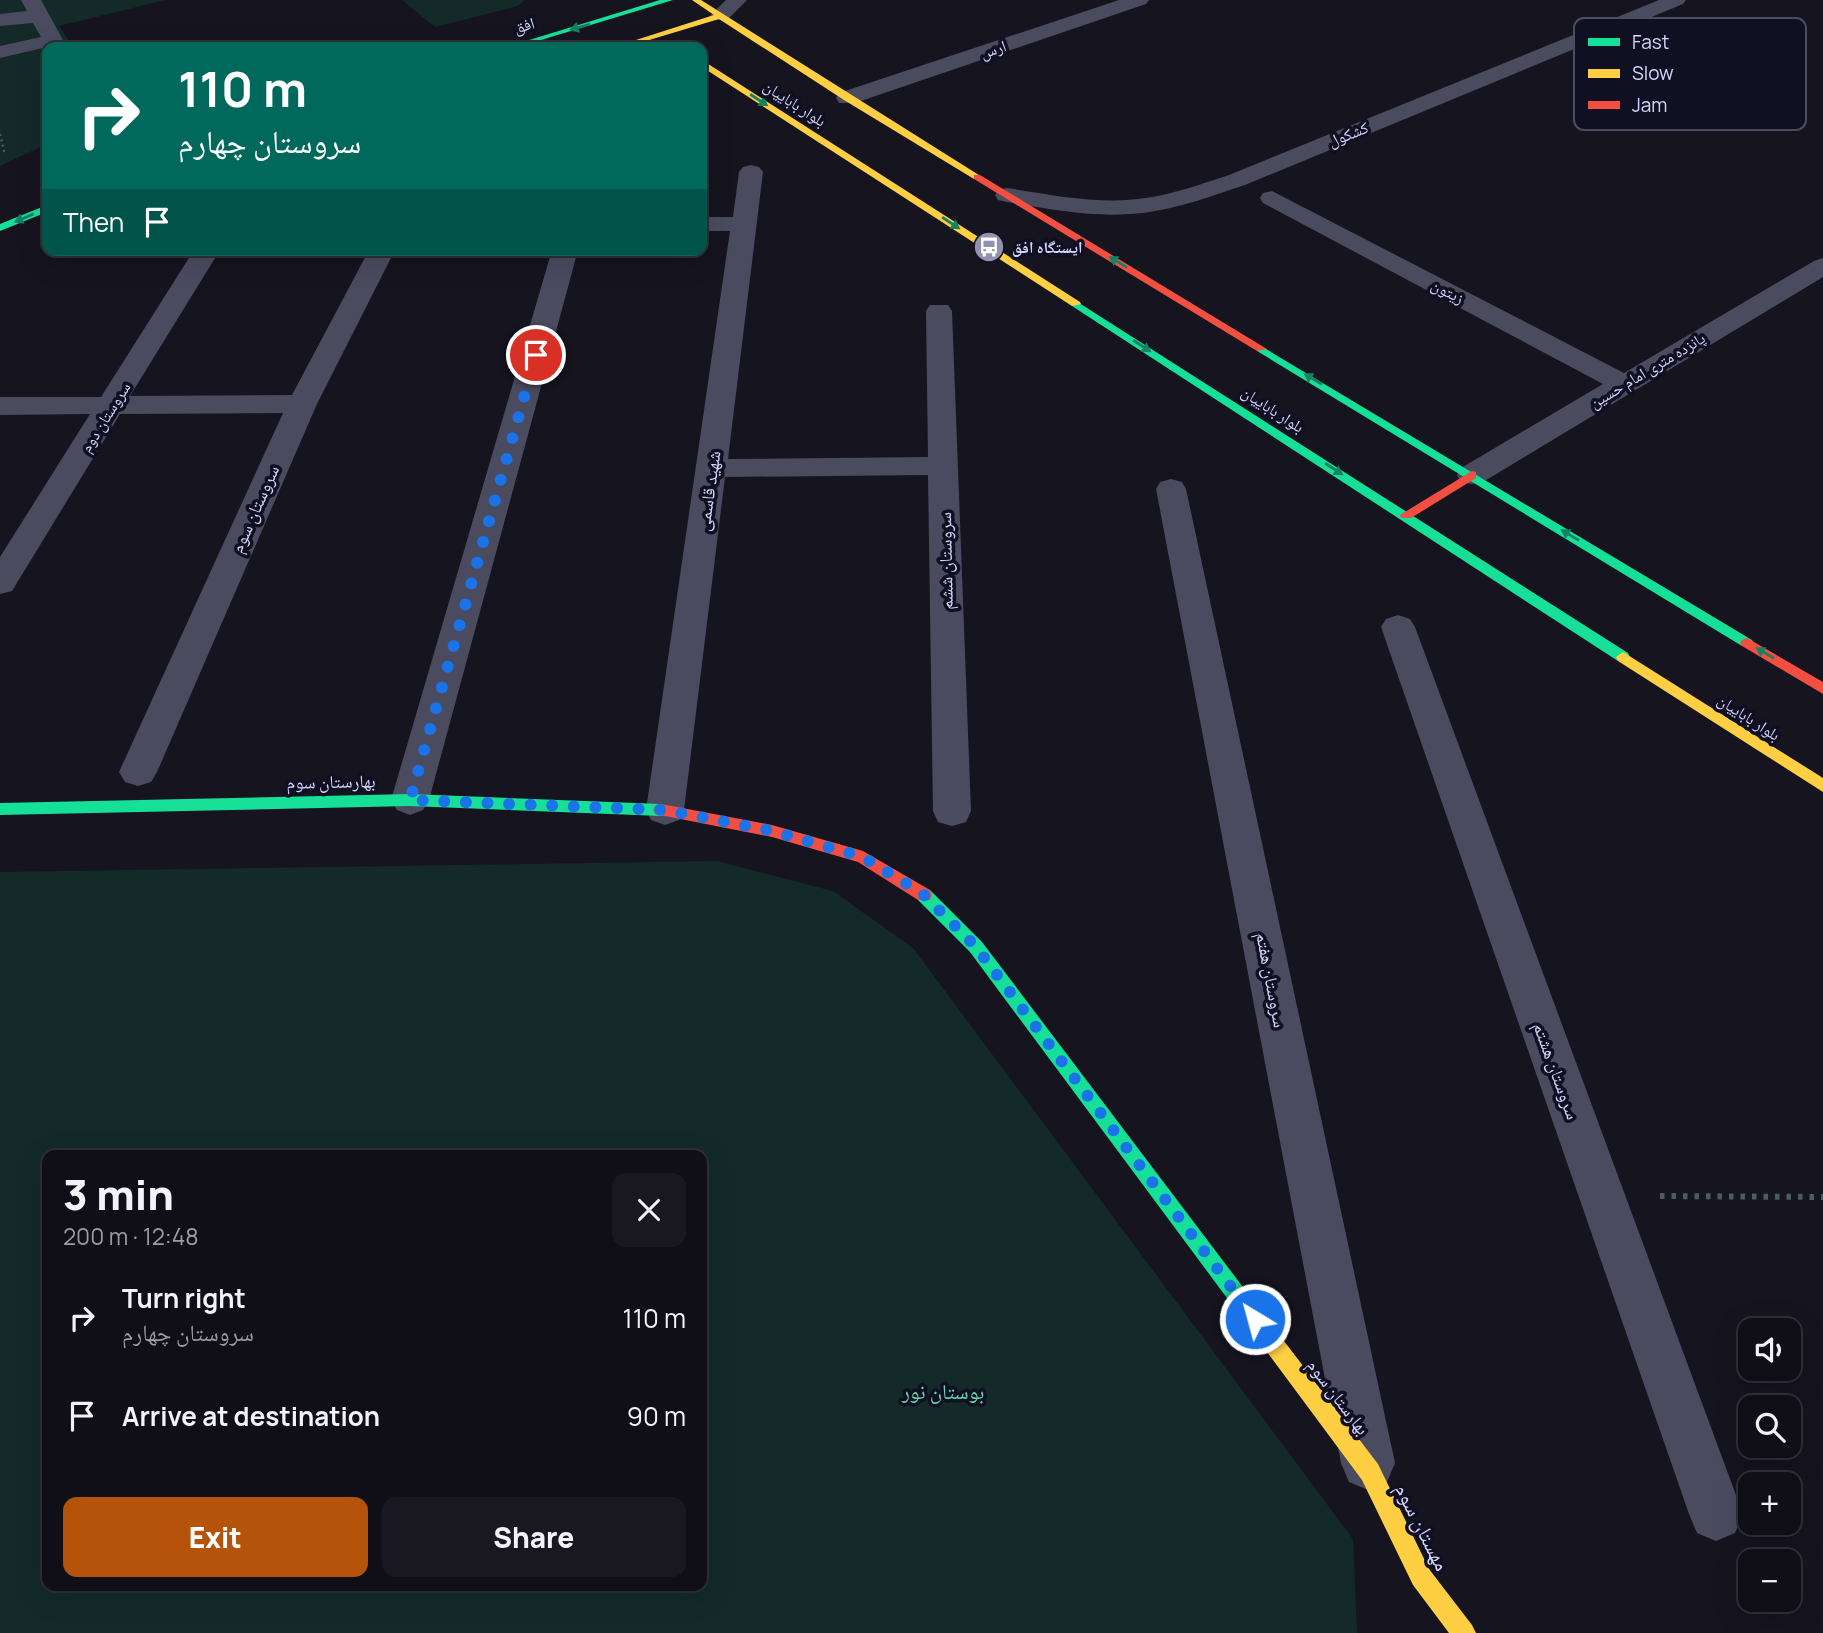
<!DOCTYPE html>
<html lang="en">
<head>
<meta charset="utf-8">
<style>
  body { margin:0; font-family:Manrope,"Noto Naskh Arabic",sans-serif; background:#191820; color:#f1f3f6; height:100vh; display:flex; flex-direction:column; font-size:26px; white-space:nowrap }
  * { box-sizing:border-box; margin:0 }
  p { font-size:23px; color:#9c9ca1 }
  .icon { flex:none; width:38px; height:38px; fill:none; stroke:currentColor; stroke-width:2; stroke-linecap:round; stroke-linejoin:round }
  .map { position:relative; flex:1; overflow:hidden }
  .sheet { position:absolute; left:42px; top:1150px; width:665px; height:441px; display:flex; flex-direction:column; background:#100f17; border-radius:14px; box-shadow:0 7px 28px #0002,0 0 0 2px #302f36 }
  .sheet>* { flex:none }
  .top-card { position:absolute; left:42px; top:42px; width:665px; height:214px; border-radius:14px; box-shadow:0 7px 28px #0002,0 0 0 2px #302f36; background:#00695c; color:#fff; overflow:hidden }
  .tools { position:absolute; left:1738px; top:1318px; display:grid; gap:14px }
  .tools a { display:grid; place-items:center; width:63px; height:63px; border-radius:14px; background:#100f17; box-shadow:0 7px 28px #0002,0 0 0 2px #302f36; font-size:35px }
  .pin { position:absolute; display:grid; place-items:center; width:60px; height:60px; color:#fff; margin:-30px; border:4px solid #fff; border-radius:50%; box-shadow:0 2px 7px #0007 }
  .me { position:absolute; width:77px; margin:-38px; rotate:323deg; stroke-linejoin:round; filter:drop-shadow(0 0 5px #0008) }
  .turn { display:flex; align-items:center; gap:24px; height:147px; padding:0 21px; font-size:32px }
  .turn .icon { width:91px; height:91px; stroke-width:2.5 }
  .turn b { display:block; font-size:49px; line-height:60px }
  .then { display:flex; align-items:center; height:66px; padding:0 21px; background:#0003; gap:14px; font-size:26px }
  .round { display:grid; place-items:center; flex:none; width:74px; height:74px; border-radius:14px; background:#191820 }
  .summary { display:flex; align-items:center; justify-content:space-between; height:119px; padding:0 21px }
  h1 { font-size:42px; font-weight:800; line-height:52px }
  .action { display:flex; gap:14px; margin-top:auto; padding:14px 21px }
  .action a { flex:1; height:80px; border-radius:14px; background:#b45309; color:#fff; font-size:28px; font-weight:800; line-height:80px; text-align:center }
  .action a+a { background:#191820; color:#f1f3f6 }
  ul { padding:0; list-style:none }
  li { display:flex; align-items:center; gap:21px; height:98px; padding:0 21px }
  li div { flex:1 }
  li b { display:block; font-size:26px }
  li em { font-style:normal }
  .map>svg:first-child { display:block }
  .green { fill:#132a28; fill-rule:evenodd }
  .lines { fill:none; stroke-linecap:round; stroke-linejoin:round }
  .path-far1 { stroke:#4b5a64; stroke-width:2.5; stroke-dasharray:2 3.5; stroke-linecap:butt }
  .path { stroke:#4b5a64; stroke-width:6; stroke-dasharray:4.5 7; stroke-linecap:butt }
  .street { fill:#4a4b5f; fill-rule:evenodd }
  .fast { fill:#16e098; fill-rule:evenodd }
  .slow { fill:#ffcf43; fill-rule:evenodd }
  .jam { fill:#f24e42; fill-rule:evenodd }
  .oneway { fill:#148263 }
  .route { stroke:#1a73e8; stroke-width:12; stroke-dasharray:0 21.6 }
  .labels { text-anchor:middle; stroke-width:7; stroke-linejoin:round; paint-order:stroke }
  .far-street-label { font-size:16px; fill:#d5d5fc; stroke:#111023 }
  .far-poi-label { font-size:16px; font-weight:bold; fill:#d5d5fc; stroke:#111023; text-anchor:start }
  .street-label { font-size:18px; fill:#d5d5fc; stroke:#111023 }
  .near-park-label { font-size:21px; fill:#65d8af; stroke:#111023 }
  .near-street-label { font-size:21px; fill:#d5d5fc; stroke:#111023 }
  .key { fill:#111023; stroke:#4c4b64; stroke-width:2 }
  .key-label { font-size:19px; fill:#d5d5fc }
</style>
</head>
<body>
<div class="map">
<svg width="1823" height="1633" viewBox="0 0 1823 1633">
  <rect width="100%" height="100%" fill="#15141f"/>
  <g class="green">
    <path d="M0,0H166L59,26L73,47H47V144L0,166Z"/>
    <path d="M402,0H525L518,6L435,27Z"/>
    <path d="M717,861L833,891L913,948L1353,1539L1357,1633H0V872ZM47,1155H702V1586H47Z"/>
  </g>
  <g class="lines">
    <path class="path-far1" d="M0,134L4,151L0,153"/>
    <path class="path" d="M1660,1196L1823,1197"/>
    <g class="street">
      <path d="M21,0H41L63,40L60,44L0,58V46L41,37L33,23L0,26V14L27,11Z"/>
      <path d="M726,0H747L727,20H713L710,16Z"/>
      <path d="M1119,0H1149L1146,4L855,103H839L836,98L839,93Z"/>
      <path d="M1659,0H1686L1683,4L1245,185C1208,197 1170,212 1130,214C1089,217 1048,209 1007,202L998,200L995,195L998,190L1007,188C1053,195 1100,205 1146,198C1174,194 1201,184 1229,175Z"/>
      <path d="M751,165L759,167L763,172L728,459L928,457L926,311L930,305H948L952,311L971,811L966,822L952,826L938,822L933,811L928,475L725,477L684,810L679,820L665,825L651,820L646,810L730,231H702V217H733L739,172L743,167Z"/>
      <path d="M1272,191L1624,373L1814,261L1823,258V277L1483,482L1472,484L1461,482L1457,475L1461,468L1603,384L1263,203L1260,198L1263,193Z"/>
      <path d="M194,250H220L130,396L292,395L369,250H395L317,404L157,772L151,782L138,786L125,782L119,772L283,413L120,414L12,591L0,594V557L90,414L0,415V397H101Z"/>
      <path d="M552,250H578L429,800L423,810L410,815L397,810L391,800Z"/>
      <path d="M1171,479L1182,482L1186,489L1395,1463L1387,1482L1368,1490L1349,1482L1341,1463L1156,489L1160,482Z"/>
      <path d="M1398,615L1410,619L1415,627L1743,1514L1735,1533L1716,1541L1697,1533L1689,1514L1381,627L1386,619Z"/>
    </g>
    <g class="fast">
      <path d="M660,0H673L518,47H506Z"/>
      <path d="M47,205V212L0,231V224Z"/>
      <path d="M1076,301L1628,653L1630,657L1628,661H1618L1072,306L1071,304Z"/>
      <path d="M1261,346L1752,640L1754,643L1752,646H1742L1257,351V347Z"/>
      <path d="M410,794L661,804L667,806L669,810L667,814L661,816L410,806L0,815V803Z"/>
      <path d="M924,888L930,890L982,942L1264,1315L1267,1322L1264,1329L1257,1332L1250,1329L970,952L918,900L916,895L918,890Z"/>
    </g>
    <g class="slow">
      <path d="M692,0H701L982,177L974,179L844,100L719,19L626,47H614L714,15Z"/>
      <path d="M702,60L1080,302L1081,304L1072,306L702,67Z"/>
      <path d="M1623,652L1823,778V792L1618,661L1616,657Z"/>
      <path d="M1257,1312L1264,1315L1378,1464L1429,1569L1472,1625L1476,1633H1449L1413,1585L1362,1480L1250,1329L1247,1322L1250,1315Z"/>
    </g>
    <g class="jam">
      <path d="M974,175H980L1267,349L1257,351L974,179Z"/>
      <path d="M1472,471L1476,472V478L1411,518H1401L1400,515Z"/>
      <path d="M1747,638L1823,682V694L1742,646L1740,643L1742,640Z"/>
      <path d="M661,804L772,825L863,851L930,890L932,895L930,900H918L858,862L772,837L655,814L653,810L655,806Z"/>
    </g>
  </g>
  <defs><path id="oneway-solid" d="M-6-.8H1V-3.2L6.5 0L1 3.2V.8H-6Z" transform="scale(1.75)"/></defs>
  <g class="oneway">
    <use href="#oneway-solid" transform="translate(580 27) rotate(164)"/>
    <use href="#oneway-solid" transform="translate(759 100) rotate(33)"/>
    <use href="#oneway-solid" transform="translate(24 218) rotate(157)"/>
    <use href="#oneway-solid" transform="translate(951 223) rotate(33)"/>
    <use href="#oneway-solid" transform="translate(1118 262) rotate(-149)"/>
    <use href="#oneway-solid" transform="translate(1142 346) rotate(33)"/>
    <use href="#oneway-solid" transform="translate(1313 379) rotate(-149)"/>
    <use href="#oneway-solid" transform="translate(1334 469) rotate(33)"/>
    <use href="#oneway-solid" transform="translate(1570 535) rotate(-149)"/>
    <use href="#oneway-solid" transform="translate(1765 653) rotate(-149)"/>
  </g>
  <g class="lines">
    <path class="route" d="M536,355L410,800L665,810L772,831L863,857L923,894L976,947L1255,1319"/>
  </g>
  <defs>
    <g id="bus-disc" transform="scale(1.575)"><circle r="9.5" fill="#9291af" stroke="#111023"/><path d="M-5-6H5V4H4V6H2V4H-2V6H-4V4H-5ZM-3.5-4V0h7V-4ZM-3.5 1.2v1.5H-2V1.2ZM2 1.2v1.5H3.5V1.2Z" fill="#fff"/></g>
  </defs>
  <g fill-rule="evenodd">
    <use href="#bus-disc" x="989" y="247"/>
  </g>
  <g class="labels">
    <g class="far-street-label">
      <text transform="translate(524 25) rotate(-16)" y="6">افق</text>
      <text transform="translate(993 49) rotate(-19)" y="6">ارس</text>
      <text transform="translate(795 103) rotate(33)" y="6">بلوار باباییان</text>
      <text transform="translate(1348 134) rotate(-22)" y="6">کشکول</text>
      <text transform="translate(1448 291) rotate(28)" y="6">زیتون</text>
      <text transform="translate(1647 370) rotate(-31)" y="6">پانزده متری امام حسین</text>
      <text transform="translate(1273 409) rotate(33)" y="6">بلوار باباییان</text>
      <text transform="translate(105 417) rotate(-58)" y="6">سروستان دوم</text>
      <text transform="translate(1749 717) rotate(33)" y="6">بلوار باباییان</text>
    </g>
    <g class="far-poi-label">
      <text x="1012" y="253">ایستگاه افق</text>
    </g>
    <g class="street-label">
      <text transform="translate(709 491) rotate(-82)" y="6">شهید قاسمی</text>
      <text transform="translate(255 509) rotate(-66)" y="6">سروستان سوم</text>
      <text transform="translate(946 561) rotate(-91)" y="6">سروستان ششم</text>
      <text transform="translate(331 782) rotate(-1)" y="6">بهارستان سوم</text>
      <text transform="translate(1271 980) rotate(79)" y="6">سروستان هفتم</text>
      <text transform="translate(1556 1071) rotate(70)" y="6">سروستان هشتم</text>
      <text transform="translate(1338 1397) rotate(53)" y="6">بهارستان سوم</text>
    </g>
    <g class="near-park-label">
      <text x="943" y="1399">بوستان نور</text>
    </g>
    <g class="near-street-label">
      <text transform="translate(1422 1527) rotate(63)" y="7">مهستان سوم</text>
    </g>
  </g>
  <rect x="1574" y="18" width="232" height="112" rx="10" class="key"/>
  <rect x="1588" y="38" width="32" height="8" fill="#16e098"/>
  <rect x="1588" y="69" width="32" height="9" fill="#ffcf43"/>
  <rect x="1588" y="101" width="32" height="8" fill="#f24e42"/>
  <g class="key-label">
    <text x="1632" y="49">Fast</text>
    <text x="1632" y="80">Slow</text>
    <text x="1632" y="112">Jam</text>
  </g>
</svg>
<div class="tools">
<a><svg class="icon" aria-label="sound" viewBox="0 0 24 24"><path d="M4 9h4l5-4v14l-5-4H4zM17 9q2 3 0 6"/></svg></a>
<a><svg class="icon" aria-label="search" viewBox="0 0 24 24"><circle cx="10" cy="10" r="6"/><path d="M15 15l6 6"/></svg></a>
<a>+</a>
<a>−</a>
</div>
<div class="pin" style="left:536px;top:355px;background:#d93025"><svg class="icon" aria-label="arrive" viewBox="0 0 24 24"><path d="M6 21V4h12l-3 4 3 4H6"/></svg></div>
<svg class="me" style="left:1255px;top:1319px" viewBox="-20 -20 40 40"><circle r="17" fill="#1a73e8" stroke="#fff" stroke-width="3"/><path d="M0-11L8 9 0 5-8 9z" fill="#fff"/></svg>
<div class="top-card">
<div class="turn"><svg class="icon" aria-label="right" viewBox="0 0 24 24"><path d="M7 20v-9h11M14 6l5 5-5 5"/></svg><div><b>110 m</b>سروستان چهارم</div></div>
<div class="then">Then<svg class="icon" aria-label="arrive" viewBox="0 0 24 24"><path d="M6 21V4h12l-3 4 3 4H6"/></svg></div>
</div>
<section class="sheet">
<div class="summary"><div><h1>3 min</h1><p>200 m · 12:48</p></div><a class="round"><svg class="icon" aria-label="close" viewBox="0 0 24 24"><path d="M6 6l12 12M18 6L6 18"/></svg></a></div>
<ul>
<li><svg class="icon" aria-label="right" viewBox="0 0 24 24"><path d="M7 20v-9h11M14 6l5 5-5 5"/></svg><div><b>Turn right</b><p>سروستان چهارم</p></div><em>110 m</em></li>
<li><svg class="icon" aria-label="arrive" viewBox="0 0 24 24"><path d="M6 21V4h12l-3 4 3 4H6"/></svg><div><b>Arrive at destination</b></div><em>90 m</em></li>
</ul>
<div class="action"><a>Exit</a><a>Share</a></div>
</section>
</div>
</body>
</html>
